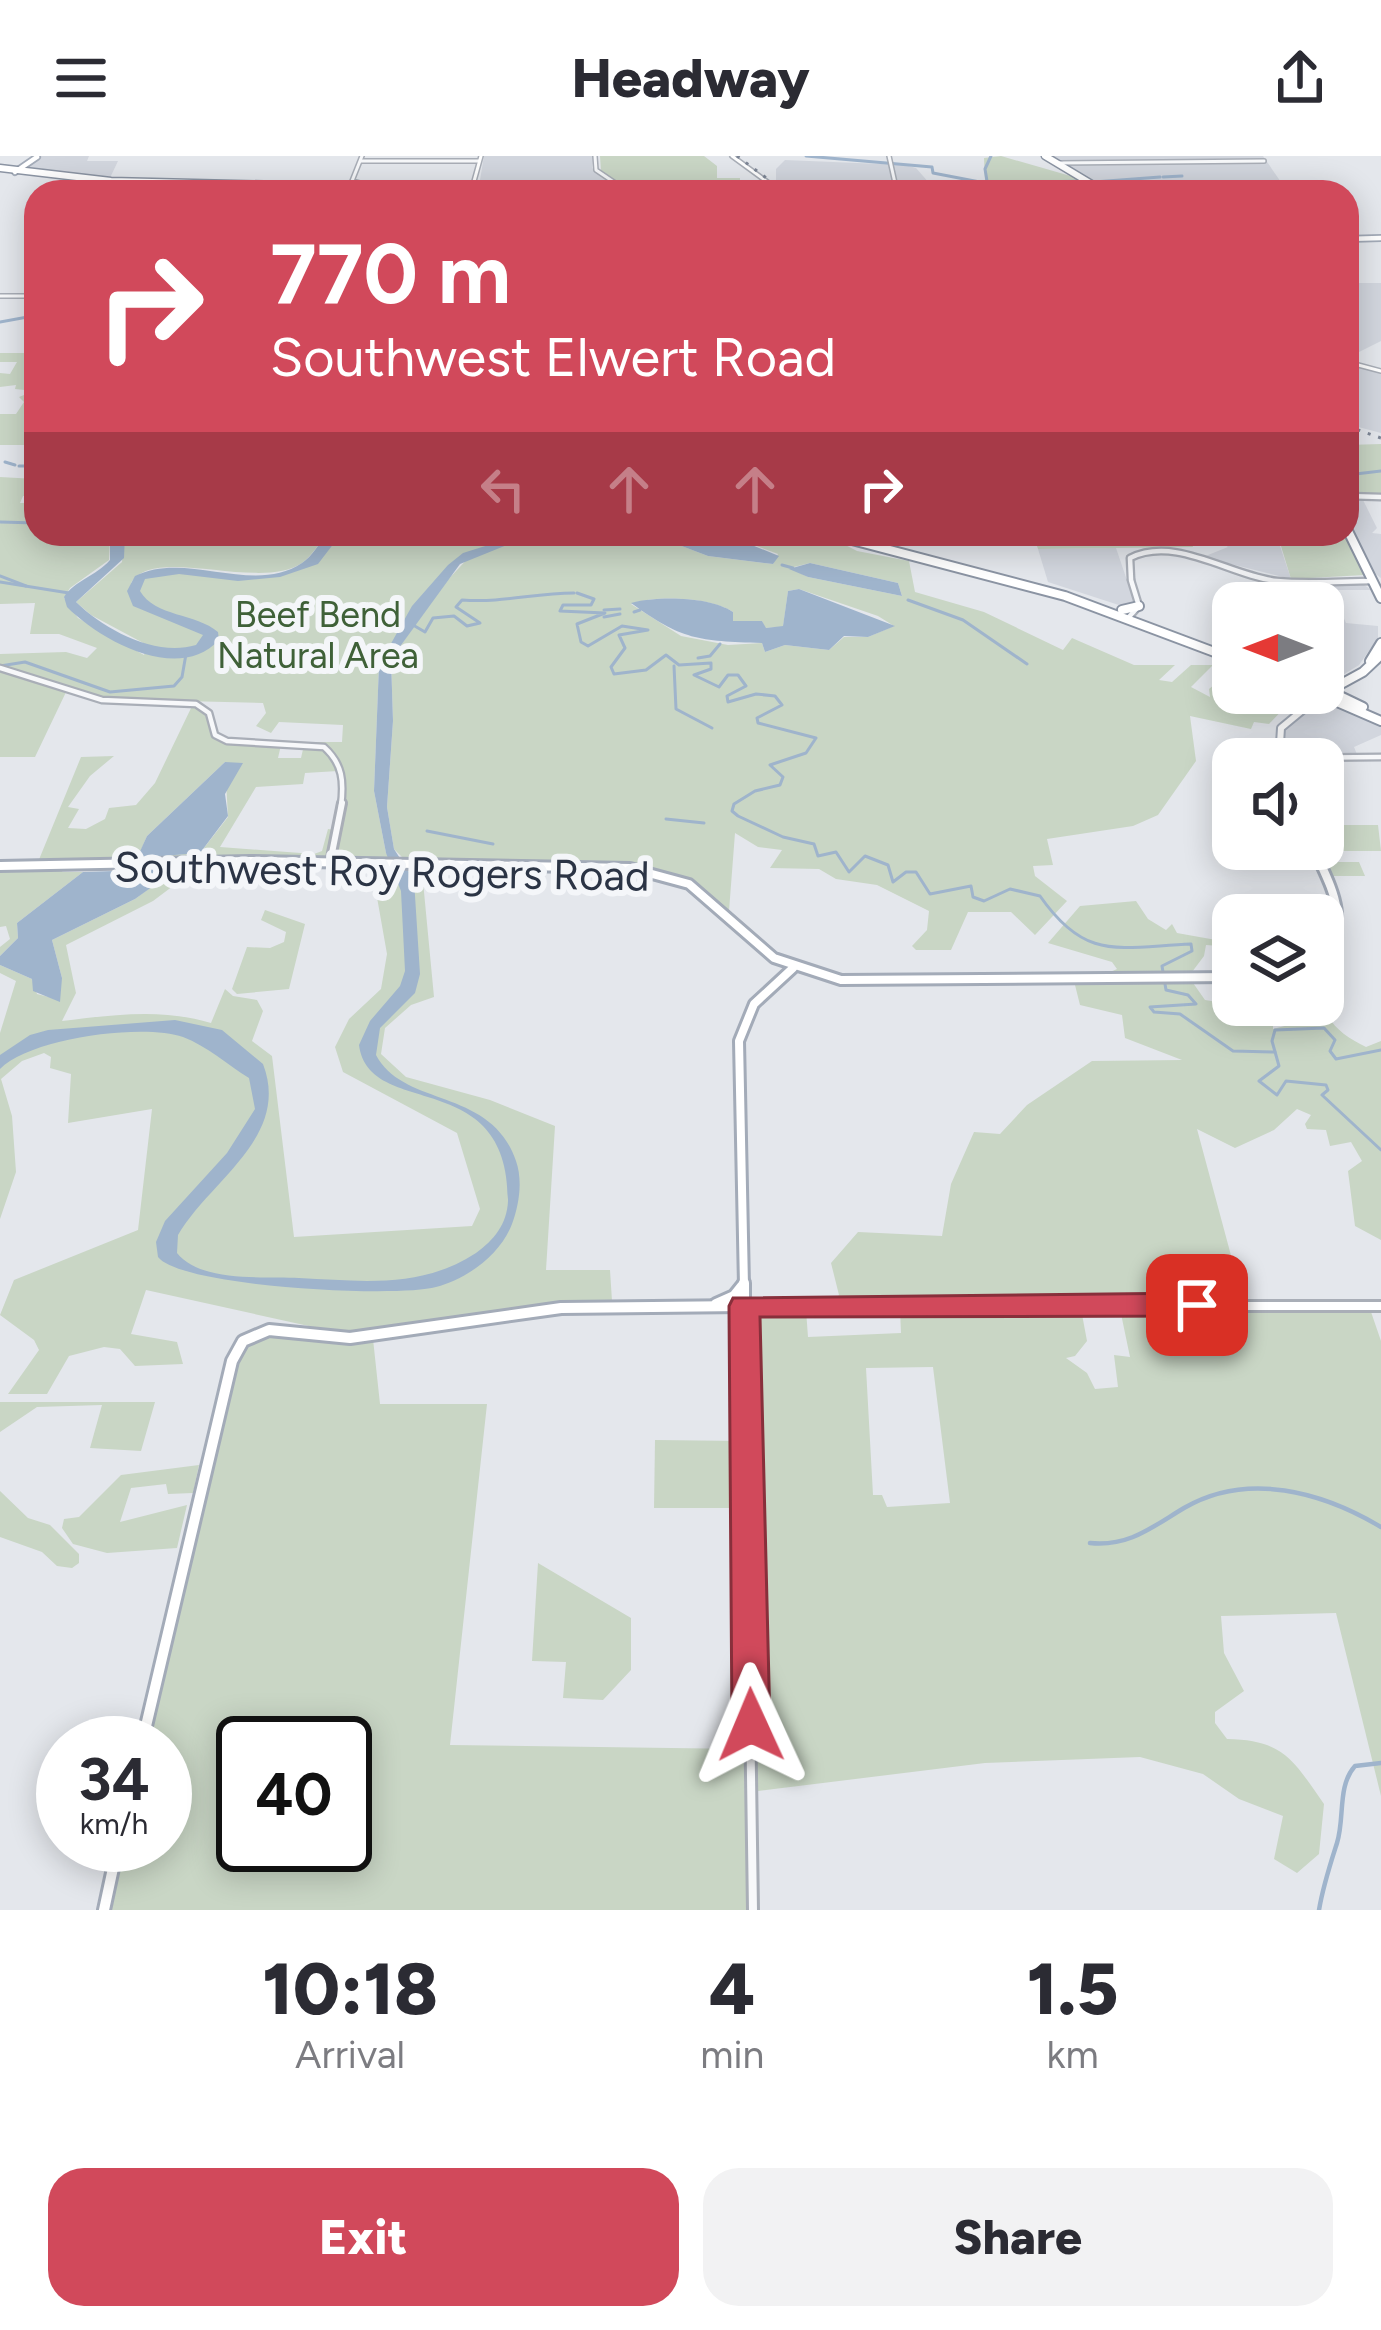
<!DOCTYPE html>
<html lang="en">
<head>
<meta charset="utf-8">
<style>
  body { margin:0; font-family:Figtree,sans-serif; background:#f2f2f3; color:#2b2b33; height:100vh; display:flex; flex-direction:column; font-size:45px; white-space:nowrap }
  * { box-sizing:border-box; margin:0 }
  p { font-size:39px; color:#7c7c81 }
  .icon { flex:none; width:66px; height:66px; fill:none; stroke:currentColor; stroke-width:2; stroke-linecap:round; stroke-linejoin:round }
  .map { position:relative; height:1754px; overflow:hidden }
  .details { display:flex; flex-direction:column; background:#fff; flex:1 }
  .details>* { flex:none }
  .hud { position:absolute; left:24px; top:24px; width:1335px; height:366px; border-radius:36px; box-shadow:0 6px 30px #0003; background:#d1495b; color:#fff; overflow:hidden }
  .needle { width:78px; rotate:270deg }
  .tools { position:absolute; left:1212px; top:426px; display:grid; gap:24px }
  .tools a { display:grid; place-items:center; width:132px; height:132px; border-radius:24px; background:#fff; box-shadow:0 6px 30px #0003; font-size:60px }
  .speed { position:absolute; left:36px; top:1560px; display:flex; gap:24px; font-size:60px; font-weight:700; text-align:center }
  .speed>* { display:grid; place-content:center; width:156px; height:156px; border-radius:50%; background:#fff; box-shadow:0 6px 30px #0003; line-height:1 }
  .speed small { font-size:30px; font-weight:400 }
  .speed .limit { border:6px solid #111; border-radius:18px; background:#fff; color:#111 }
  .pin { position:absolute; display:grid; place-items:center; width:102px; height:102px; color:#fff; margin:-51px; border-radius:24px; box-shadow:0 6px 18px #0006 }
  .me { position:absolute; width:132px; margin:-66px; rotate:359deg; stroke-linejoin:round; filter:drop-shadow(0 0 9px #0008) }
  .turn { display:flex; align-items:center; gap:42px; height:252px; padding:0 48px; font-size:54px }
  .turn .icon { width:156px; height:156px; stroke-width:2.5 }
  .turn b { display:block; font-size:84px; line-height:102px }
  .lanes { display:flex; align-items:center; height:114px; padding:0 48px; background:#0003; justify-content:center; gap:60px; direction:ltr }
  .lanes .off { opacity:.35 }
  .eta { display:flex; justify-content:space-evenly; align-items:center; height:204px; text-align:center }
  .eta b { font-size:72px; font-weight:800; line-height:84px }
  .cta { display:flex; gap:24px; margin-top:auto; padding:24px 48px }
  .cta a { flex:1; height:138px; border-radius:36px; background:#d1495b; color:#fff; font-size:48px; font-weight:800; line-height:138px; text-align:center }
  .cta a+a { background:#f2f2f3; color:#2b2b33 }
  header { display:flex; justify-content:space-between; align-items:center; height:156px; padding:0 48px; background:#fff; font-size:54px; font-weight:800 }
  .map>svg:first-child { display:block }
  .built { fill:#d2d6de }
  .green { fill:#c9d6c5; fill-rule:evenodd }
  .water { fill:#9fb4cc }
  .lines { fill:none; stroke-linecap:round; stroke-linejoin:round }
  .stream-far1 { stroke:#9fb4cc; stroke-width:3 }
  .stream { stroke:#9fb4cc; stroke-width:4.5 }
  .tertiary-far3-casing { stroke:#a9aeb7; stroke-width:6 }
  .tertiary-far2-casing { stroke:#a9aeb7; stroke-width:9 }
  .tertiary-far1-casing { stroke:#a9aeb7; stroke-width:12 }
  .tertiary-casing { stroke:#a9aeb7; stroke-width:14 }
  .secondary-far1-casing { stroke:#a9aeb7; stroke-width:6 }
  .secondary-casing { stroke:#a9aeb7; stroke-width:14 }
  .primary-far3-casing { stroke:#a3abb8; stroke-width:8 }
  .primary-far2-casing { stroke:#a3abb8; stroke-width:10 }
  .primary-far1-casing { stroke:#a3abb8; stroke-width:14 }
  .primary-casing { stroke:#a3abb8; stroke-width:16 }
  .trunk-far1-casing { stroke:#8b94a3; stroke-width:9 }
  .trunk-casing { stroke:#8b94a3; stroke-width:12 }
  .tertiary-far3 { stroke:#f7f8fa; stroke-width:3 }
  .tertiary-far2 { stroke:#f7f8fa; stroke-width:4.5 }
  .tertiary-far1 { stroke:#f7f8fa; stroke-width:6 }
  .tertiary { stroke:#f7f8fa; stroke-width:8 }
  .secondary-far1 { stroke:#fff; stroke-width:3 }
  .secondary { stroke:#fff; stroke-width:8 }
  .primary-far3 { stroke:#fff; stroke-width:4.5 }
  .primary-far2 { stroke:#fff; stroke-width:6 }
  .primary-far1 { stroke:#fff; stroke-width:8 }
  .primary { stroke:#fff; stroke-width:10 }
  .trunk-far1 { stroke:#fff; stroke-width:6 }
  .trunk { stroke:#fff; stroke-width:8 }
  .rail { stroke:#7d8696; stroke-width:3; stroke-dasharray:3 8; stroke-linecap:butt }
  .route { fill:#d1495b; stroke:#882f3b; stroke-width:3 }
  .labels { text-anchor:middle; stroke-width:12; stroke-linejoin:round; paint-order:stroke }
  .far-park-label { font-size:36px; fill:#3f6138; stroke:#f4f6f9 }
  .street-label { font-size:42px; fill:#2b3445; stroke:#f4f6f9 }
</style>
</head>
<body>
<header><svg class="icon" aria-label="menu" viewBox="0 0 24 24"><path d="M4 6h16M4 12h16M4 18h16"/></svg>Headway<svg class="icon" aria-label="share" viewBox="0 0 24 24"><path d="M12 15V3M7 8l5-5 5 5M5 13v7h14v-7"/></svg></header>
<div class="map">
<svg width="1381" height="1754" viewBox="0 0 1381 1754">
  <rect width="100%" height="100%" fill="#e4e7ec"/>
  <g class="built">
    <path d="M41,0H89L87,5H118L109,24L24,13Z"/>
    <path d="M484,0H593L592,12L623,36H478Z"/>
    <path d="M1049,0H1263L1285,32L1107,36Z"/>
    <path d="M785,4L905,9L916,12L937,36H787L776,28V13Z"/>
    <path d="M1347,127H1381V185L1347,202Z"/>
    <path d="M1347,207L1381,216V277L1347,268Z"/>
    <path d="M1347,342H1362L1377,372L1372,377L1381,378V422L1373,416L1347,367Z"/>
    <path d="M1212,378H1276L1291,423L1203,401L1228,391Z"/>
    <path d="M1116,392L1133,442V449L1128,452L1048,426L1038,393Z"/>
    <path d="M1362,427L1371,434H1331L1346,467L1378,470V482L1359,509L1323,531V447H1300L1292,428Z"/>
    <path d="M1323,546L1381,568V579L1354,591L1358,601L1285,599L1282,580L1287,568Z"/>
  </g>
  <g class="green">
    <path d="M600,0H704L717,10V22H740V29L704,30L740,32V36L625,30L601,15Z"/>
    <path d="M1001,0L1088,25L1101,36H987L985,29L952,24L985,25L984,2Z"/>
    <path d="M0,197H36V289H0V258H16L24,246L19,241L34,235L15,233L16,229L0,231V217L10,218L17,206H0Z"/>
    <path d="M1381,288V340L1347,338V289Z"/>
    <path d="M0,321L36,323V339L23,340L20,347H36V378H110L109,404L70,432L64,442L78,462L144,499L147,489L91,459L76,446L122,406L125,378H327C319,387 312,400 302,407C259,436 154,388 131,427C197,387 280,465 330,378H650L708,400L773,408L778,398L725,378L758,385L765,381L757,378H824L857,395L909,405L915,436L984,456L1063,494L1072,482L1134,509H1175L1159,524L1172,526L1191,509H1213L1191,531L1210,541L1209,533L1233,513V537L1266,539L1289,547L1269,568L1254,566L1251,573L1190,560L1196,605L1158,659L1133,670L1047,683L1053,709L1033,710L1035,720L1067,745L1035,779L1011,756H968L951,794H916L912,790L927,774L929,755L877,729L836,723L819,713L770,712L782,694L758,691L735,677L729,755L702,731L636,710L407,706L394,693L387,651L393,565L391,503L443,429L472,398L453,411L417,450L379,509L374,635L386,697L392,706L338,704L334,700C340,662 364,596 313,586H342L343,569L279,566L271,577L256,570L266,557L263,547L102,543L67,534L35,601H0V513L12,515L0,511V498L66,496L87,502L97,492L59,478H30L35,447L0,448ZM810,407L898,427L902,440L808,421L790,412ZM799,433L878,460L894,470L868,481H844L829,494L785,489L765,496L762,487L728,489L681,480L631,448C655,439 710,441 733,456V465H762L765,472L783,471L788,435Z"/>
    <path d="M1033,378H1188L1193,391L1038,393Z"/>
    <path d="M1302,378L1346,383L1365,419L1291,423L1281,390H1307Z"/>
    <path d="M193,548L203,554L216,584L281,589L278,602H301L304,589L334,596L338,615L305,617L303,628L256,631L220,691L314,698L322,695L328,673L334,674L328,702L38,706L81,601L114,600L90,620L68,651L79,653L68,672L86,673L105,663L109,652L136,649L155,627ZM225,606L228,661L200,697L138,701L147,680Z"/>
    <path d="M1333,661H1339L1343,669H1378L1381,695H1333L1338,706H1359L1365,720H1331L1320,693L1323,670L1335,669Z"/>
    <path d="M201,709L153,745L66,789L76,837L62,865C113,859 161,852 211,867L225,833L233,840L257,844L263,855L252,885L272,900L294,1081L472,1070L480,1053L457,977L343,916L335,891L349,863L381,833L387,798L372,713L422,715L434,841L411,849L385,872L381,898L406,921L490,944L555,970L546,1114H610L612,1145L345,1178L146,1134L131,1178L177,1186L183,1208L135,1210L120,1193L104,1191L69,1200L47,1238H8L39,1194L34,1184L0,1159L14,1124L138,1074L152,953L68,967L71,918L50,912L51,901L44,897L22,905L1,923L12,960L16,1016L0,1063V877L16,825L0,817V809L32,823L37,838L53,842L62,822L52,784L135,743L179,710Z"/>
    <path d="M63,712L62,716H83L17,767L18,782L0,800V791L10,783L6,770L0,771V713Z"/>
    <path d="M1136,745L1148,763L1166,774L1172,768L1177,777L1233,787V791L1206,789L1204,800L1192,816L1104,819L1117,813L1112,806L1048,787L1080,750Z"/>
    <path d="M265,754L305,768L289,833L237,838L232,833L247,791L270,792L284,786L286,776L261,764Z"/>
    <path d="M1191,824L1205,844L1260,853L1273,866V873L1296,867L1295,858L1324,853C1333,872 1346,881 1366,891L1381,885V1084L1355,1070L1348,1015L1362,1005L1351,986L1330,990L1326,974L1307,973L1305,968L1311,959L1297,953L1274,974L1235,992L1197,973L1243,1144L834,1146L839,1139L831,1107L858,1076L942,1080L951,1028L974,976L1000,978L1027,949L1092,905L1182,904L1125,882L1122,859L1080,849L1075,829Z"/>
    <path d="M900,1153H1081L1087,1185L1075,1200L1066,1202L1087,1217L1095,1233L1118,1231L1114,1199L1130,1201L1120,1153H1370L1381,1185V1640L1336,1457L1221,1460L1224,1497L1244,1535L1215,1556V1567L1227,1583C1284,1584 1293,1604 1324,1648L1319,1698L1297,1717L1274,1703L1283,1660L1239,1643L1203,1618L1140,1601L985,1607L758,1635L748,1154H806L808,1181L901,1177ZM933,1211L950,1347L887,1351L882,1339H873L866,1212Z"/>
    <path d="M273,1176L373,1183L380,1248H487L450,1589L744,1593L747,1754H109L124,1689H165V1587H148L238,1198L246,1188ZM243,1587H345V1689H243Z"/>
    <path d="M0,1246H155L141,1295L90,1292L102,1249L37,1251L0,1276Z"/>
    <path d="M655,1284L743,1285V1352H654Z"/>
    <path d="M199,1309L193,1337L168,1338L166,1328L131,1332L120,1366L187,1349L177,1392L107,1397L73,1388L62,1372L64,1363L79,1361L121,1319Z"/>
    <path d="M0,1335L28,1362L50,1369L79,1398V1407L72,1412L57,1410L42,1396L0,1381Z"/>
    <path d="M538,1407L631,1462V1514L603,1544L563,1542L566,1506L532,1505Z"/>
  </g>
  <g class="water">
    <path d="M110,378H125L124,402L76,446C105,474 155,501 196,489L203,479L133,450L127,435L135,420C186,394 253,440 302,407C313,400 319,387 327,378H341L318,408L280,421L238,425L179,418L145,423L140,435C155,461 196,457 218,476L219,484C178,528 100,484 67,451L64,441C74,425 96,420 110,404Z"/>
    <path d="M524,378H534L460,408L391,503L393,565L387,651L394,693L414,724L420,818L415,837L380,872L376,899C404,952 491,931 516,1005C523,1025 519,1049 512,1068C500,1099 467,1123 436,1131C396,1142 181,1131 158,1101L156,1086L165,1065L227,997L255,953L249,922C228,909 207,890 183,881C143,867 30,882 0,913V899L30,879L48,874L175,864L222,874L263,908C291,981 210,1024 178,1079L177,1097C201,1127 264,1120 299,1122C362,1125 421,1133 476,1097C494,1084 507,1068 508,1045C509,908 369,965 359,889L370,865L400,830L405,815L401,735L386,697L374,635L379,509L412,450L448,409L463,397Z"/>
    <path d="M650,378H725L779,400L773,408L708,400Z"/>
    <path d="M810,407L898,427L902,440L808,421L789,413Z"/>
    <path d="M799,433L895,470L868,481L844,480L829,494L785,489L765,496L762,487C698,485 682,484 631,447C656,440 709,440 733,456V465H762L766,472L783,470L788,435Z"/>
    <path d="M225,606L243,607L225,638L228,660L200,697L137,702L147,680Z"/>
    <path d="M177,713L135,743L52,784L62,822L60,846L33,835L32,823L0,809V800L18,782L17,767L83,716Z"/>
  </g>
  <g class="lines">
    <g class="stream-far1">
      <path d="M806,0L932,11L933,17L985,27L1085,25"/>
      <path d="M1163,21L1182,20"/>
      <path d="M987,25L985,13L991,0"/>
      <path d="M1094,26L1160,21"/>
      <path d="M0,166L33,160"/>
      <path d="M29,240L36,239"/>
      <path d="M27,251H36"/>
      <path d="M5,306L15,309"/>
      <path d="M19,310H36"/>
      <path d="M1347,319L1381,315"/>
      <path d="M0,366L36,367"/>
      <path d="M54,378L111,383"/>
      <path d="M782,409L793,412"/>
      <path d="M0,420L26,430"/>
      <path d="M0,426L69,437"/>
      <path d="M577,437L594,443L591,449H563L560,455L605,457L577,468L581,486L588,490L622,470L648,474L619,479L625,492L611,511L614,518L646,514L666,499L679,509L711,507V513L694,519L719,531L728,519H738L746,530L727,540L728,546L756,538L775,540L782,549L757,562L758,567L816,582L806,597L770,609L783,621L780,629L755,635L734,648L732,655L738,660L783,681L814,688L818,700L836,696L849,716L865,700L888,709L893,726L906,716H916L930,738L971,730L973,741L984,745L1010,733L1040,740C1086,806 1118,791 1191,788L1192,795L1162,810L1166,834L1188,839L1196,848L1150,851L1154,856L1180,858L1233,895L1275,896"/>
      <path d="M908,444L963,464L1027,508"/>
      <path d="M604,454L620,453"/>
      <path d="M634,456L640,454"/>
      <path d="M604,461L620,458"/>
      <path d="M413,469L425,476L433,462L454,460L467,470L480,467L456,451L462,444C505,447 533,437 574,437"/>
      <path d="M698,502L710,500L720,488"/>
      <path d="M0,510L25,506L110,536L174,530L182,521L186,498"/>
      <path d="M674,510L676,553L712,572"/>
      <path d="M666,663L704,667"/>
      <path d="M427,675L493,688"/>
      <path d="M1381,894L1336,903L1330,895L1335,884L1324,872L1275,874L1272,885L1279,910L1259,925L1277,939L1286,925L1326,929L1328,934L1322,939L1381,994"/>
    </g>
    <g class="stream">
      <path d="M1090,1387C1129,1391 1152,1371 1184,1352C1248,1315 1322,1336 1381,1371"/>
      <path d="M1319,1754C1323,1730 1330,1709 1337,1687C1345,1662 1337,1630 1355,1610L1381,1607"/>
    </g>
    <g class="tertiary-far3-casing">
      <g id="tertiary-far3">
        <path d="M362,0L352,25L386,34"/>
        <path d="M595,0L596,14L624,33"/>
        <path d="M889,0L897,36"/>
        <path d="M361,5H479"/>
        <path d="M1059,7L1264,5"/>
        <path d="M623,32L896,31"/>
        <path d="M0,140H36"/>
      </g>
    </g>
    <g class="tertiary-far2-casing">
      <g id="tertiary-far2">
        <path d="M1347,340L1381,341"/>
        <path d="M1131,423L1130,402C1176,379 1230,420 1277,425C1308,428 1342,425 1373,425"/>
        <path d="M1128,462L1139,450L1131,424"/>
        <path d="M0,512L102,544L196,548L209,557L215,579L227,585L324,591C343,608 344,626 341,650"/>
        <path d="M1279,602L1381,601"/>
      </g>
    </g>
    <g class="tertiary-far1-casing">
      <path id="tertiary-far1" d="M330,707L342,647"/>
    </g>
    <g class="tertiary-casing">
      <path id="tertiary" d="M744,1150L753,1754"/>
    </g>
    <g class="secondary-far1-casing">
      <g id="secondary-far1">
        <path d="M732,0L781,36"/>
        <path d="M471,36L481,0"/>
        <path d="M1347,206L1381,215"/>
      </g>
    </g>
    <g class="secondary-casing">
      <path id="secondary" d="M744,1150H1381"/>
    </g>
    <g class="primary-far3-casing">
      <g id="primary-far3">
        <path d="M15,16L37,1"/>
        <path d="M1347,83L1381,82"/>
      </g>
    </g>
    <g class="primary-far2-casing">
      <path id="primary-far2" d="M1279,603L1281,572L1321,539"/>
    </g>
    <g class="primary-far1-casing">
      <g id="primary-far1">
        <path d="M1314,693C1330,730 1352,763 1323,799"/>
        <path d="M0,710L250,705L630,712L689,728L774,802L841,824L1233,821"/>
        <path d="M744,1130L739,885L754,848L793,812"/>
      </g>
    </g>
    <g class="primary-casing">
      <g id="primary">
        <path d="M716,1148L734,1140L742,1130"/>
        <path d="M142,1587L232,1205L243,1185L269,1174L350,1182L561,1152L744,1150V1127"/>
        <path d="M104,1754L118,1689"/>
      </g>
    </g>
    <g class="trunk-far1-casing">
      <g id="trunk-far1">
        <path d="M1045,0L1105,36"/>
        <path d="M0,12L111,25L324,30L375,36"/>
      </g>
    </g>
    <g class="trunk-casing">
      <g id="trunk">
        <path d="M1347,373L1381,442"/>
        <path d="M829,378L1065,440L1233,503"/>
        <path d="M1122,454L1139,450"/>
        <path d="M1370,505L1381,487"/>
        <path d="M1337,530L1338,539L1363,551"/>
        <path d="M1321,539L1363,516L1381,499"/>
        <path d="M1321,539L1381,565"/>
        <path d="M1302,552L1331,545"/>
      </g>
    </g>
    <use href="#tertiary-far3" class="tertiary-far3"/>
    <use href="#tertiary-far2" class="tertiary-far2"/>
    <use href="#tertiary-far1" class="tertiary-far1"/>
    <use href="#tertiary" class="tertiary"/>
    <use href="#secondary-far1" class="secondary-far1"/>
    <use href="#secondary" class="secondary"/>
    <use href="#primary-far3" class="primary-far3"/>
    <use href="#primary-far2" class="primary-far2"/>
    <use href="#primary-far1" class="primary-far1"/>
    <use href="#primary" class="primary"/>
    <use href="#trunk-far1" class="trunk-far1"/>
    <use href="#trunk" class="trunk"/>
    <g class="rail">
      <path d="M737,0L785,36"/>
      <path d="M1347,270L1381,282"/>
    </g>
  </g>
  <path class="route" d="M1197,1137L1208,1141L1213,1149L1208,1157L1197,1160L760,1161L770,1569L764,1581L751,1585L737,1581L732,1569L729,1150L733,1142Z"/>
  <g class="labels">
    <g class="far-park-label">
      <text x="318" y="471">Beef Bend<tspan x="318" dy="41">Natural Area</tspan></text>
    </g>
    <g class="street-label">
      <text transform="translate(382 715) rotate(1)" y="15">Southwest Roy Rogers Road</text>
    </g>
  </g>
</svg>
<div class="tools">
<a><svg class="needle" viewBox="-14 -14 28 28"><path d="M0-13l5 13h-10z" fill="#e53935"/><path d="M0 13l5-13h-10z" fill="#7c7c81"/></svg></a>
<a><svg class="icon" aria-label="sound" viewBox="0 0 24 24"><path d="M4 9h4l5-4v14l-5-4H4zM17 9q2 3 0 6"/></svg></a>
<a><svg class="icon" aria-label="layers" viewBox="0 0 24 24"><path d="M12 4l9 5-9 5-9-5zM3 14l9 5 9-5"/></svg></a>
</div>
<div class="speed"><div>34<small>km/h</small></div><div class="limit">40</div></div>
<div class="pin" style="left:1197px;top:1149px;background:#d93025"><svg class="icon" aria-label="arrive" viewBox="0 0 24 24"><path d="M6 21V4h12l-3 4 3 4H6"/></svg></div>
<svg class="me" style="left:751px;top:1569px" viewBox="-20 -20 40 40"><path d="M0-17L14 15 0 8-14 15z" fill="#d1495b" stroke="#fff" stroke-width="4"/></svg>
<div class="hud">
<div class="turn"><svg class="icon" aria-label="right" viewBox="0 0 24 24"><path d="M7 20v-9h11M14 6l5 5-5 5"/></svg><div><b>770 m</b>Southwest Elwert Road</div></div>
<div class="lanes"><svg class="icon off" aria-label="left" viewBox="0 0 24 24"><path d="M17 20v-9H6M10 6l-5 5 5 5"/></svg><svg class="icon off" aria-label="ahead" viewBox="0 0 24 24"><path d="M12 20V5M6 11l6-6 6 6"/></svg><svg class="icon off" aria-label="ahead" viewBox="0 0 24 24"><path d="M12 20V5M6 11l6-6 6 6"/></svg><svg class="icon" aria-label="right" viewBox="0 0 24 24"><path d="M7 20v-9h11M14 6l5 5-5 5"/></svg></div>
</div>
</div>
<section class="details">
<div class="eta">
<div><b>10:18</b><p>Arrival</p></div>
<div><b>4</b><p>min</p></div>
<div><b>1.5</b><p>km</p></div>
</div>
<div class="cta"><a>Exit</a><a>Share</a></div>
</section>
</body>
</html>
